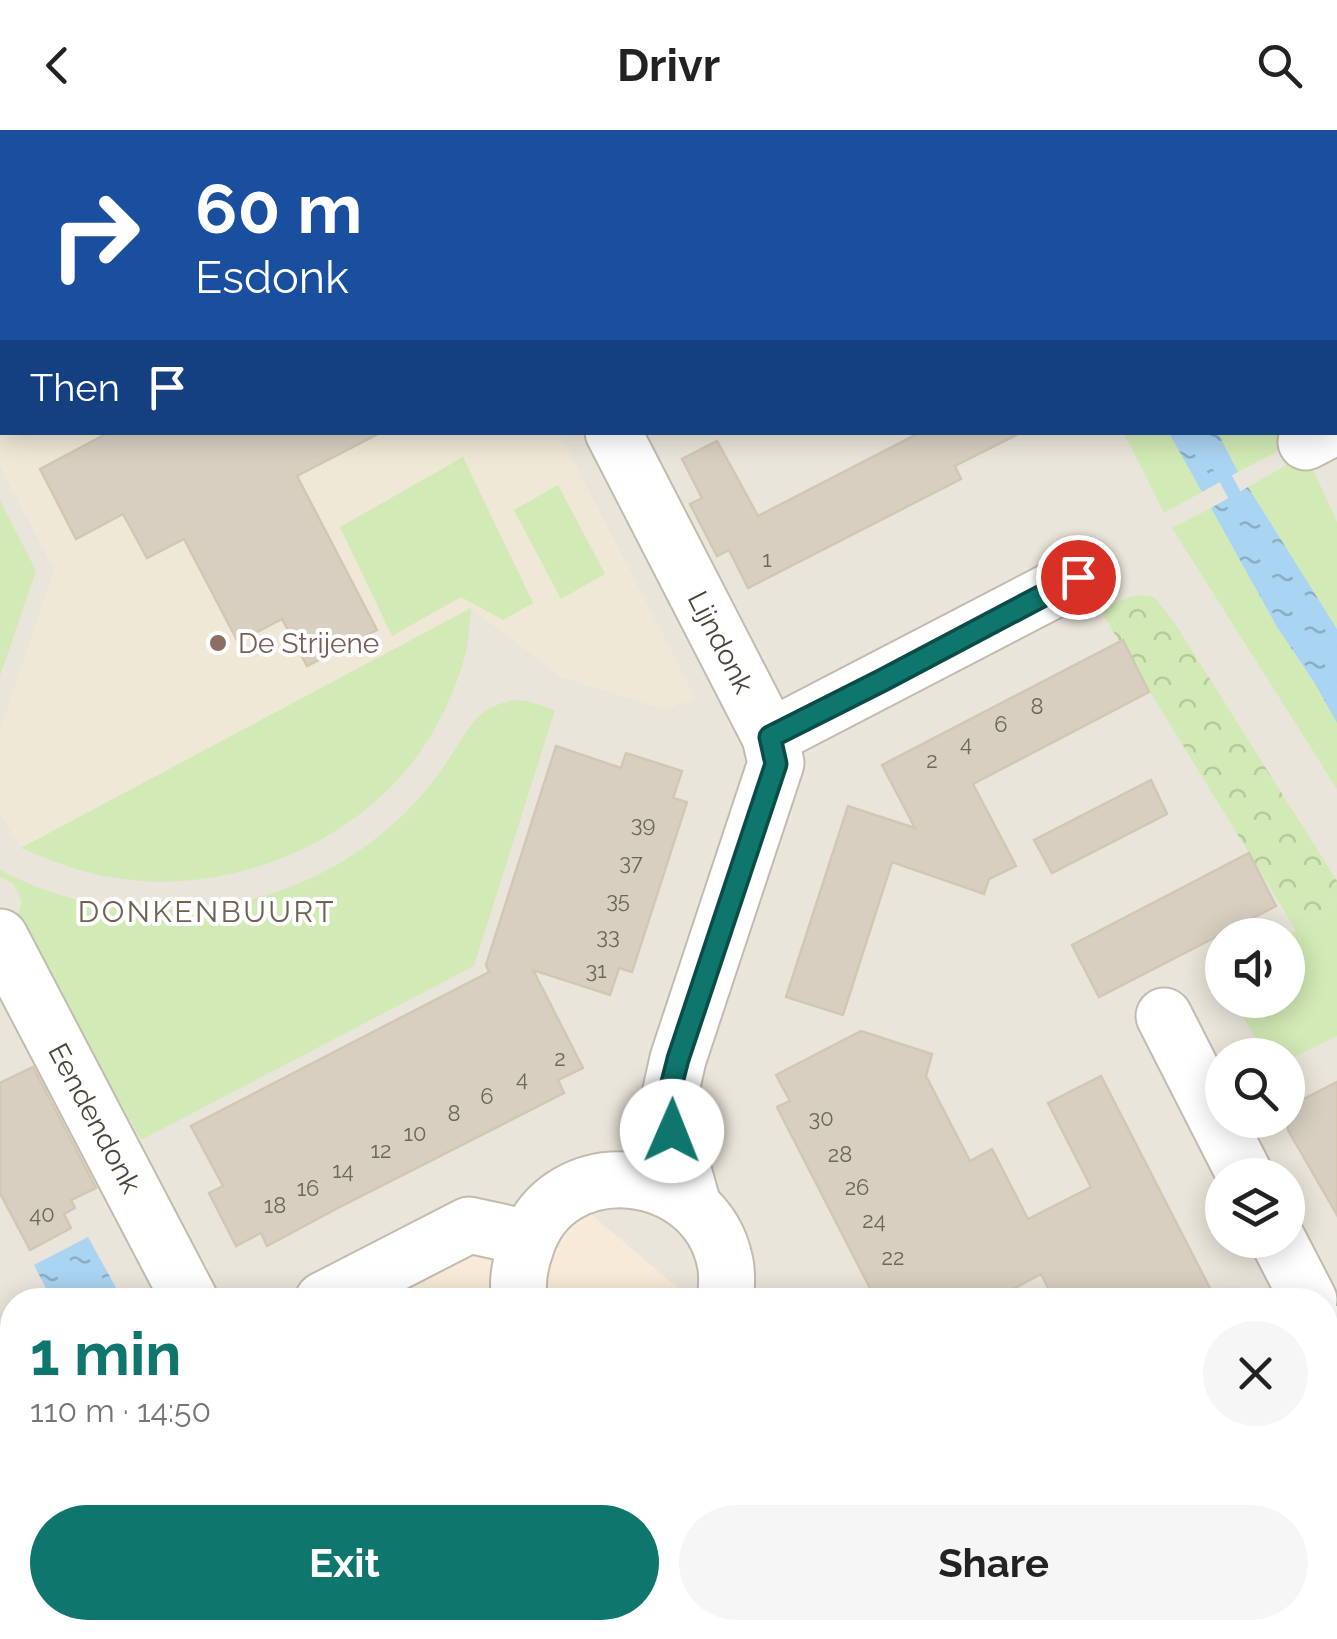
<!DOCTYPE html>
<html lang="en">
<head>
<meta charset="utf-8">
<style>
  body { margin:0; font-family:Raleway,sans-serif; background:#f6f6f6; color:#222; height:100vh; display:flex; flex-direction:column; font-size:38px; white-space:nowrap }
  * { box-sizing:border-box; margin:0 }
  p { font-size:32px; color:#767676 }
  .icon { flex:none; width:55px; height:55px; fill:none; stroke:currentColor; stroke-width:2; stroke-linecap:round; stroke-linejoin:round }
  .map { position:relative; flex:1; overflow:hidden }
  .side { position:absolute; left:0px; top:1158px; width:1338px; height:352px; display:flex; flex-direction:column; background:#fff; border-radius:40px 40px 0 0; box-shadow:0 5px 25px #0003 }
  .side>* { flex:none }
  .top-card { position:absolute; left:0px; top:0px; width:1338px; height:305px; box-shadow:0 5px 25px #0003; background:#1a4fa0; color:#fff; overflow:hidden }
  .tools { position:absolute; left:1205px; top:788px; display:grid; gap:20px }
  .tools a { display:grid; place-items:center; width:100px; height:100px; border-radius:50%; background:#fff; box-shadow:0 5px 25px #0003; font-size:50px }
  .pin { position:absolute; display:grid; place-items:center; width:85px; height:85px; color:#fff; margin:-42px; border:5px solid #fff; border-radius:50%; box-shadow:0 2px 10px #0007 }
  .me { position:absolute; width:110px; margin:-55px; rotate:1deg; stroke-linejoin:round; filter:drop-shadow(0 0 8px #0008) }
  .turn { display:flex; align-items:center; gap:35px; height:210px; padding:0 30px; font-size:45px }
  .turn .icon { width:130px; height:130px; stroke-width:2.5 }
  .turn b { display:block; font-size:70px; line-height:85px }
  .then { display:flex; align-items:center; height:95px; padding:0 30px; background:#0003; gap:20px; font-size:38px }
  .round { display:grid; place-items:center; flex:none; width:105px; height:105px; border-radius:52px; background:#f6f6f6 }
  .overview { display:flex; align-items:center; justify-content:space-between; height:170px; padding:0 30px }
  h1 { font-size:60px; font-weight:700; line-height:75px; color:#0f766e }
  .button { display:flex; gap:20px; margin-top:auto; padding:20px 30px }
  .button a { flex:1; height:115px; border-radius:60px; background:#0f766e; color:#fff; font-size:40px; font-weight:700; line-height:115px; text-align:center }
  .button a+a { background:#f6f6f6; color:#222 }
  header { display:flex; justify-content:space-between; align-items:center; height:130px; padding:0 30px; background:#fff; font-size:45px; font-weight:700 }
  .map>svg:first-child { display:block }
  .residential { fill:#eae5da; fill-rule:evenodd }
  .commercial { fill:#f7ead8 }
  .education { fill:#efe8d6 }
  .green { fill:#d2eab5 }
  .forest { fill:url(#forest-crowns) }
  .parking { fill:#e5e3e0 }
  .water { fill:url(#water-ripples) }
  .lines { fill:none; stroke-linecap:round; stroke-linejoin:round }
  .stream { stroke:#a9d4f2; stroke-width:14 }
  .building { fill:#d8cfc1; stroke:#d3c7b4; stroke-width:2.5 }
  .minor-casing { stroke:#c2bbae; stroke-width:59 }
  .minor { stroke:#fff; stroke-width:55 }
  .route-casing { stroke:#0a4d48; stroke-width:25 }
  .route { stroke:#0f766e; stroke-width:18 }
  .education-dot { fill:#8d6e63; stroke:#fff; stroke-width:4 }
  .labels { text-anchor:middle; stroke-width:8; stroke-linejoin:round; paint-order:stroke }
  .number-label { font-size:22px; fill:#6e675b }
  .street-label { font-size:28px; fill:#4b4439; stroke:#fff }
  .education-label { font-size:28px; fill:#785e54; stroke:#fff; text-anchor:start }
  .neighbourhood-label { font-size:30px; letter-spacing:2.5px; fill:#6e6250; stroke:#fff }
</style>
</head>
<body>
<header><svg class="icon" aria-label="back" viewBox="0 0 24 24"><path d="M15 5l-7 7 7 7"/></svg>Drivr<svg class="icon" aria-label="search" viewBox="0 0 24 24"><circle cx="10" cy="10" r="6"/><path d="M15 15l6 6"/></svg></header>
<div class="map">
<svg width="1337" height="1509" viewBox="0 0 1337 1509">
  <defs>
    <pattern id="forest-crowns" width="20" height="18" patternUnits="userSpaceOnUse" patternTransform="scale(2.5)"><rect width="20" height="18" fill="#d2eab5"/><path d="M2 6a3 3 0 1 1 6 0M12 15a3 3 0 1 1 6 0" fill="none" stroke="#b6ca9c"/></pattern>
    <pattern id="water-ripples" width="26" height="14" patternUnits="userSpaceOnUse" patternTransform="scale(2.5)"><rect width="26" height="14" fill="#a9d4f2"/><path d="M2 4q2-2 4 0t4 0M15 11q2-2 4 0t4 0" fill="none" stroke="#8caec5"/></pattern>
  </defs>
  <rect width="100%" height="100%" fill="#f6f3ec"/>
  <path class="residential" d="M0,0H1337V1509H0ZM2,2H1335V302H2ZM1222,805H1288V870H1222ZM1222,925H1288V990H1222ZM1222,1045H1288V1110H1222ZM12,1170H1325V1498H12Z"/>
  <g class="commercial">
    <path d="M579,1074L692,1170H307Z"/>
    <path d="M138,1498H831L835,1509H135Z"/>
  </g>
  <g class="education">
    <path d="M1141,0H1337V47L1335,48V2H1143Z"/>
    <path d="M0,263L2,268V302L20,303L24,309L35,302L559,303L695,567L666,580L561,547L471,478L21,718L0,683V600L54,440L0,336Z"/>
  </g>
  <g class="green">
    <path d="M1124,303H1169L1202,362L1164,383Z"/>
    <path d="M1218,303H1293L1297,311L1238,342Z"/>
    <path d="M1306,324L1337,392V499L1248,357Z"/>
    <path d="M463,327L533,473L503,490L461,467L392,506L340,397Z"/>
    <path d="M558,355L605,444L561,469L514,380Z"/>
    <path d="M0,370L36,441L0,546Z"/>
    <path d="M1211,378L1277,497L1314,552L1337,593V659L1172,398Z"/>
    <path d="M471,478C470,491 469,504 467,516C462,544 445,583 430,607C367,711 232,767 115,748C82,743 51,731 21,718Z"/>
    <path d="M515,570L527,571L555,580L474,836L141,1010L125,981L113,987L14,796L22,771L13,753L0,747V740C133,810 300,788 407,681C423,665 438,646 450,627C469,599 477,576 515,570Z"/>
    <path d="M1337,772V906L1288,930V925H1265L1234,870H1288V806Z"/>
  </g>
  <path class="forest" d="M1140,465L1154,467L1174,492L1337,751V772L1296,800L1100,480L1127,468Z"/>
  <path class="parking" d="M746,1498H873L879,1509H725Z"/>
  <g class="water">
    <path d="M1169,303H1218L1238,342L1202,362Z"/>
    <path d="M1248,357L1337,499V593L1314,552L1277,497L1211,378Z"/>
    <path d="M88,1107L120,1165L112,1170H52L34,1135Z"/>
  </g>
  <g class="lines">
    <path class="stream" d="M1201,302L1243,381"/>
  </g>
  <g class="building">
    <path d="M110,302H382L297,346L377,500L307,536L282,489L238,512L184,409L147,428L123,384L76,409L40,339Z"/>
    <path d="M921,302H1022L955,336L961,349L748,458L729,420L717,426L690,374L702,368L682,329L717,311L758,386Z"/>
    <path d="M1123,510L1149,562L973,654L1016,736L989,749L984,764L892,732L843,885L786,867L848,676L915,698L882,635Z"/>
    <path d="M556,616L621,638L626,623L682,641L673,668L687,672L632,842L619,838L610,865L533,840L583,938L558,950L564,963L336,1079L267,1116L261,1103L236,1116L209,1063L223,1056L191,996L489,842L486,835Z"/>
    <path d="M1151,650L1167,684L1052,743L1034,710Z"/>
    <path d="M1249,723L1276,776L1099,867L1072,815Z"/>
    <path d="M861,901L932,924L926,946L970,1031L992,1019L1028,1089L1091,1057L1048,973L1101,946L1216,1170H1054L1041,1144L993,1170H876L777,977L790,971L776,945Z"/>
    <path d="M33,937L96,1058L71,1070L75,1078L64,1084L71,1098L30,1120L0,1063V953Z"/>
    <path d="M1337,952V1085L1288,1000V977Z"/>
  </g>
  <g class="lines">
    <g class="minor-casing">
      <g id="minor">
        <path d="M641,0L642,2"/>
        <path d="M335,2L340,0"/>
        <path d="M831,2L836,0"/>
        <path d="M0,174L2,173"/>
        <path d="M613,302L770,607L776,633L678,929L669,969L672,1001L693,1075"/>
        <path d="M1306,312L1325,302"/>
        <path d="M770,607L1078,447"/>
        <path d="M0,807L190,1170"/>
        <path d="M1164,886L1245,1045"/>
        <path d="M1278,1110L1309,1170"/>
        <path d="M323,1170L469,1095L528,1108"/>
        <path d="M520,1170C516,1152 520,1134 526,1117C557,1018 705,1033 725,1132C728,1144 726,1157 726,1170"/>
        <path d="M1325,1201L1337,1224"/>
        <path d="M926,1498L932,1509"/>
        <path d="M128,1509L131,1498"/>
        <path d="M466,1509L470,1498"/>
      </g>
    </g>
    <use href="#minor" class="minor"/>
  </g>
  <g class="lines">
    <g class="route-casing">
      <path id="route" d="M672,1001L668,968L678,929L776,634L770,607L883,550L1078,447"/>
    </g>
    <use href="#route" class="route"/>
  </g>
  <circle class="education-dot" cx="218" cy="513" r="10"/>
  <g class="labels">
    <g class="number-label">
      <text x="767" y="437">1</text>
      <text x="1037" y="584">8</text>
      <text x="1001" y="602">6</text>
      <text x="966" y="621">4</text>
      <text x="932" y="638">2</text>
      <text x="643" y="702">39</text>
      <text x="631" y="740">37</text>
      <text x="618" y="778">35</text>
      <text x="608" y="814">33</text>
      <text x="596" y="848">31</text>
      <text x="560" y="936">2</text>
      <text x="522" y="956">4</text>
      <text x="487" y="974">6</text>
      <text x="454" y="991">8</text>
      <text x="821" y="996">30</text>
      <text x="415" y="1011">10</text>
      <text x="381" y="1028">12</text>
      <text x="840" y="1032">28</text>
      <text x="343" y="1048">14</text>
      <text x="857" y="1065">26</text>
      <text x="308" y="1066">16</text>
      <text x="275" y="1083">18</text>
      <text x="42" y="1092">40</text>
      <text x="874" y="1098">24</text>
      <text x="893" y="1135">22</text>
    </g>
    <g class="street-label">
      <text transform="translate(721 512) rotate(63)" y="10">Lijndonk</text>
      <text transform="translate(95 988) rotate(62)" y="10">Eendendonk</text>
    </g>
    <g class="education-label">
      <text x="238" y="523">De Strijene</text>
    </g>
    <g class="neighbourhood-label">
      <text x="207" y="792">DONKENBUURT</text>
    </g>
  </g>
</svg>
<div class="tools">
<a><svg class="icon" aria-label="sound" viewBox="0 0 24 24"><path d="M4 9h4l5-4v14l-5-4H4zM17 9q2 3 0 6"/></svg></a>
<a><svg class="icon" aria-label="search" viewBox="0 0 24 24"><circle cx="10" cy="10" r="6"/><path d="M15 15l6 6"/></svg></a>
<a><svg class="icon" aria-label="layers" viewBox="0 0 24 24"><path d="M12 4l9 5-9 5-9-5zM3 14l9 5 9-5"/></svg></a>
</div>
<div class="pin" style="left:1078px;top:447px;background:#d93025"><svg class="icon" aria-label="arrive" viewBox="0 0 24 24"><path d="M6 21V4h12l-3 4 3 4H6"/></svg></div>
<svg class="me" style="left:672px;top:1001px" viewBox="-20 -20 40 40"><circle r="19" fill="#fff"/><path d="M0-13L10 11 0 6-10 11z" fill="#0f766e"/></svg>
<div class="top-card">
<div class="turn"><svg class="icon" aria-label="right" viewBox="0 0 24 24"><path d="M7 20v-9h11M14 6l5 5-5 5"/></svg><div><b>60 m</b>Esdonk</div></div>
<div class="then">Then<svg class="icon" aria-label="arrive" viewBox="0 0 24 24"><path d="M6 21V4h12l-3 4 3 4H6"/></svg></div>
</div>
<section class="side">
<div class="overview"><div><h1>1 min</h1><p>110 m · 14:50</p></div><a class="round"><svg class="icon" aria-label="close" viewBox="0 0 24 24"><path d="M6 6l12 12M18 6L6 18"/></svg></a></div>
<div class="button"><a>Exit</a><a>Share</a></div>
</section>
</div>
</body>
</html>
